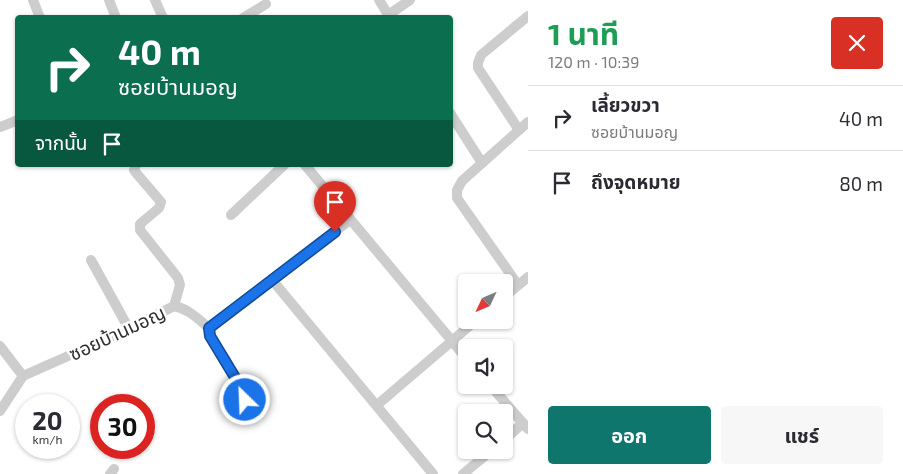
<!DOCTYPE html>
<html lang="th">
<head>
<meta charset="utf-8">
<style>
  body { margin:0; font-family:"Exo 2","Noto Sans Thai",sans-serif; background:#f7f7f7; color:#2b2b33; height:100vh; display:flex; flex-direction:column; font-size:19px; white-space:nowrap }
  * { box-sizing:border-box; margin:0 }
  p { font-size:16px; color:#7c7c81 }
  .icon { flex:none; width:28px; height:28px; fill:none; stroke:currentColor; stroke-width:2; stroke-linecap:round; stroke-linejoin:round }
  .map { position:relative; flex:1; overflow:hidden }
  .side { display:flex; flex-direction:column; background:#fff; width:375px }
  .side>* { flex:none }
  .banner { position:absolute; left:15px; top:15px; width:438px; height:152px; border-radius:5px; box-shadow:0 1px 4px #0004; background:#0b6e4f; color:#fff; overflow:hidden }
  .needle { width:32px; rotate:226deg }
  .tools { position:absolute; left:458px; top:274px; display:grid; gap:10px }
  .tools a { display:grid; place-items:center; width:55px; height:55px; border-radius:5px; background:#fff; box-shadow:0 1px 4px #0004; font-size:25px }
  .speed { position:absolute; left:15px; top:394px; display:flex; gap:10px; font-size:25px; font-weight:700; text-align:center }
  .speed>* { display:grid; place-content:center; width:65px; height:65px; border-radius:50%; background:#fff; box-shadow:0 1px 4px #0004; line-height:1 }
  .speed small { font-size:12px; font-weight:400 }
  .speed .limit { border:8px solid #d22; background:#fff; color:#111 }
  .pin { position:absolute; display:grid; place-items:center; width:42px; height:42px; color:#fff; margin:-51px -21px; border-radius:50% 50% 50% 0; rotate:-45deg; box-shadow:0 0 5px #0007 }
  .pin .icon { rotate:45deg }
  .me { position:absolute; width:55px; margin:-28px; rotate:336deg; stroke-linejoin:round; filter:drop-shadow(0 0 4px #0008) }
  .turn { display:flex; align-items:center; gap:18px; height:105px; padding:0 20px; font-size:22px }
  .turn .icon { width:65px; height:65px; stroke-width:2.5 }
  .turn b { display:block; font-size:35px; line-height:42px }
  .then { display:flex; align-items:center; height:48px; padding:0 20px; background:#0003; gap:10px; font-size:19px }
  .round { display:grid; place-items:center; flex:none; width:52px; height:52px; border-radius:5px; background:#f7f7f7 }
  .headline { display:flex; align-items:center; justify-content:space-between; height:85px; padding:0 20px }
  h1 { font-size:30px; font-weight:700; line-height:38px; color:#1e9e55 }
  .cta { display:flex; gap:10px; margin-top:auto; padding:10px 20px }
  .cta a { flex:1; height:58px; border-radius:5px; background:#0f766e; color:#fff; font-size:20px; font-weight:700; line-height:58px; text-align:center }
  .cta a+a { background:#f7f7f7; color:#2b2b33 }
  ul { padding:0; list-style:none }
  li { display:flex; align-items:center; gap:15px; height:65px; padding:0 20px; border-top:1px solid #e1e1e2 }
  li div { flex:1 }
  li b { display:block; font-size:19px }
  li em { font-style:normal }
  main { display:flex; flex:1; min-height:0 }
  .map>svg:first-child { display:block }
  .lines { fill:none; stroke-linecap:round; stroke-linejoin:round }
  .minor { stroke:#cdcdcd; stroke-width:10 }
  .route-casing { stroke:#114b97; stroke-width:12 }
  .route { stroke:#1a73e8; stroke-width:9 }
  .labels { text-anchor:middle; stroke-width:5; stroke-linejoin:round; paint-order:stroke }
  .street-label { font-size:19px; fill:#303030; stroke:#fff }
</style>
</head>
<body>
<main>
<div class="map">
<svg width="528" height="474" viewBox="0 0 528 474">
  <rect width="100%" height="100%" fill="#fff"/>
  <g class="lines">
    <g class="minor">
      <path d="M33,0L40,18"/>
      <path d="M109,0L116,18"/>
      <path d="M155,0L163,18"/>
      <path d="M379,0L390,18"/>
      <path d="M388,15L410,0"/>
      <path d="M243,18L266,4"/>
      <path d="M450,113L482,163"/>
      <path d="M0,127L18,120"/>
      <path d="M519,130L478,68V63L481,55L528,16"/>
      <path d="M136,165L134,170L137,174L161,202L159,208L140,224V230L178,278L180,285L174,306"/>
      <path d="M305,165L452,341L377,405"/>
      <path d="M231,215L284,165"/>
      <path d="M91,260L129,329"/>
      <path d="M273,281L433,474"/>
      <path d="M518,285L457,198V190L462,181L528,122"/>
      <path d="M504,297L528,277"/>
      <path d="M209,328L210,337L225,359L245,396V400L236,410"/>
      <path d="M0,346L23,376"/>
      <path d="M466,358L452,341L476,320"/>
      <path d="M23,376L129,329L174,306C189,309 198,319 209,328L350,220"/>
      <path d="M490,385L528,429"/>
      <path d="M0,411L23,376"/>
      <path d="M504,440L523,423"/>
      <path d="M110,474L114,469"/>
      <path d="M463,474L492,450"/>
    </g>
  </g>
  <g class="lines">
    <g class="route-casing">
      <path id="route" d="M245,400L242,389L210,336L209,328L335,232"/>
    </g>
    <use href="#route" class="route"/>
  </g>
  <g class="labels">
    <g class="street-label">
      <text transform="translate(117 333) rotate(-25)" y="7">ซอยบ้านมอญ</text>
    </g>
  </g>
</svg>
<div class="tools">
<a><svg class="needle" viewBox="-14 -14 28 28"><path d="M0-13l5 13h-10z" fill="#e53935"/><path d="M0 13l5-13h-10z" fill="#7c7c81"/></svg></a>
<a><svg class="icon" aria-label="sound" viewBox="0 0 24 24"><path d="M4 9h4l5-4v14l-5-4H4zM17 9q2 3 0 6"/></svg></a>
<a><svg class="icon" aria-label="search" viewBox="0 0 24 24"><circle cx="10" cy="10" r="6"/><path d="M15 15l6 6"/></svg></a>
</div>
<div class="speed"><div>20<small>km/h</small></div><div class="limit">30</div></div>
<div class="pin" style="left:335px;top:232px;background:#d93025"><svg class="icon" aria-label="arrive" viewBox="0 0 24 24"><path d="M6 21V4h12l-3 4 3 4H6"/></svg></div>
<svg class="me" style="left:245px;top:400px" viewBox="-20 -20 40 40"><circle r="17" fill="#1a73e8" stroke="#fff" stroke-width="3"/><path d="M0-11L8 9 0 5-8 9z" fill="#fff"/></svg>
<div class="banner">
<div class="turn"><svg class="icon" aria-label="right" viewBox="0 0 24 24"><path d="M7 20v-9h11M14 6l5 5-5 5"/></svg><div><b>40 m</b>ซอยบ้านมอญ</div></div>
<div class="then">จากนั้น<svg class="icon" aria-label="arrive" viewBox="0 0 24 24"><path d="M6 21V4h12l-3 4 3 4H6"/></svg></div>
</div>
</div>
<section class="side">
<div class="headline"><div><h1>1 นาที</h1><p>120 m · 10:39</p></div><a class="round" style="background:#d93025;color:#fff"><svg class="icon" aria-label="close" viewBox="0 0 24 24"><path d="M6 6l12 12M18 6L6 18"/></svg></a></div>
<ul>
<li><svg class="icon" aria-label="right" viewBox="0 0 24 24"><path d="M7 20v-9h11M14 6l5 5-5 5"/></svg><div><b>เลี้ยวขวา</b><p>ซอยบ้านมอญ</p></div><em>40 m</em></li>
<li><svg class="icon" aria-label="arrive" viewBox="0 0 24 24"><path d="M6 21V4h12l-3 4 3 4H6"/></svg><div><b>ถึงจุดหมาย</b></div><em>80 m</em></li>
</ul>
<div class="cta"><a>ออก</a><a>แชร์</a></div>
</section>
</main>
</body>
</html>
